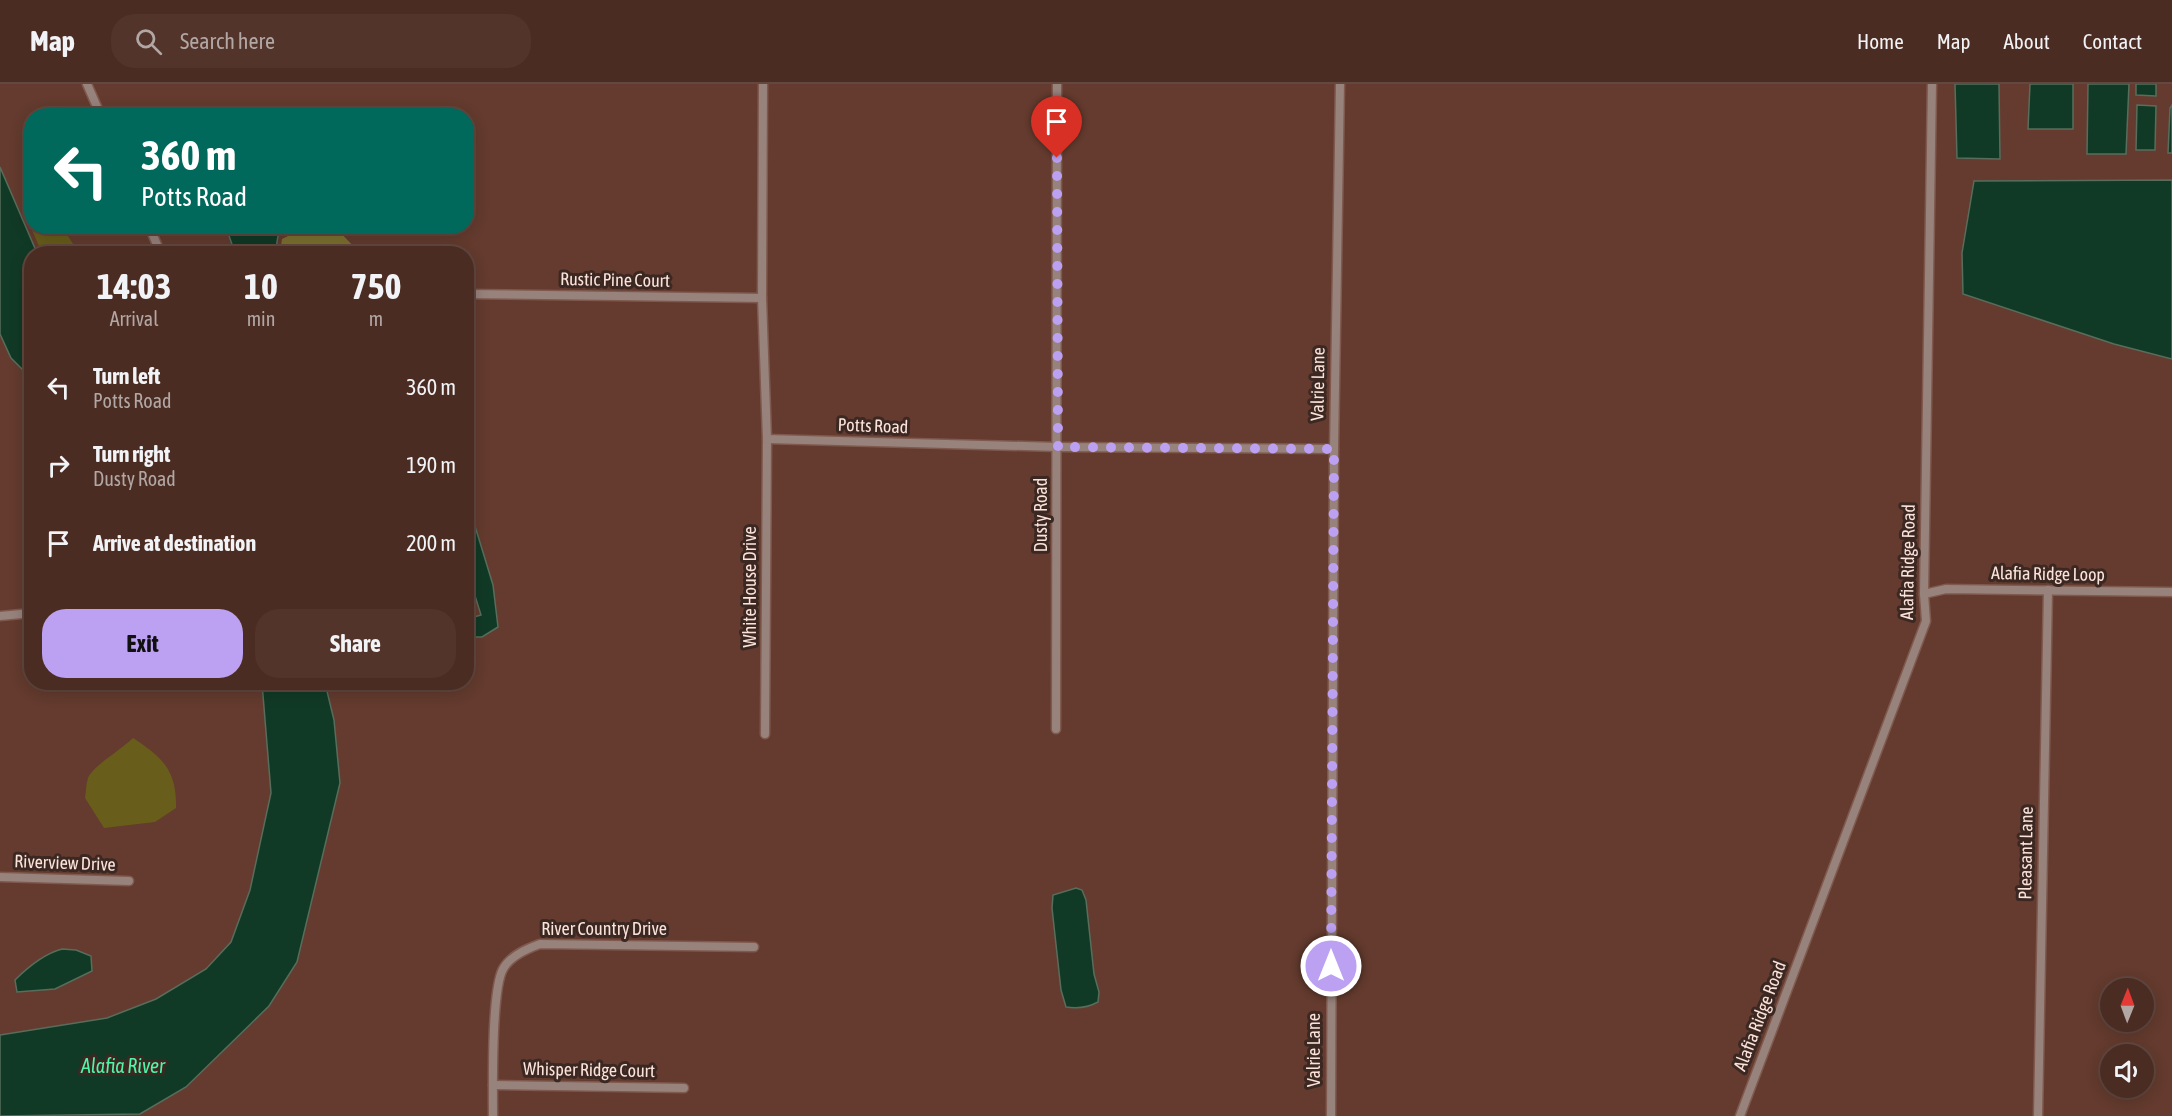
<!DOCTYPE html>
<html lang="en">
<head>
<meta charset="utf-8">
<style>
  body { margin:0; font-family:"Asap Condensed",sans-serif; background:#52342a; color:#f1f3f6; height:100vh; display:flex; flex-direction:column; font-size:22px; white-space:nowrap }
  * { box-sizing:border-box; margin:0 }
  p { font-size:20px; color:#b2a7a5 }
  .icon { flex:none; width:33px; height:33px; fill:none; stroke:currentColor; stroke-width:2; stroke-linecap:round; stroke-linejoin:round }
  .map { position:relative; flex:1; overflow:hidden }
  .sheet { position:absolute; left:24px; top:162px; width:450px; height:444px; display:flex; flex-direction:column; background:#4b2c22; border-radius:24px; box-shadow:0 3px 15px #0003,0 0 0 2px #624840 }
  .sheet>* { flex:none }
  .top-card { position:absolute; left:24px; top:24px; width:450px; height:126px; border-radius:24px; box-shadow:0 3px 15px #0003,0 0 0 2px #624840; background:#00695c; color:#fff; overflow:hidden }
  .needle { width:39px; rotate:1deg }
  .fabs { position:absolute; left:2100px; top:894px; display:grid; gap:12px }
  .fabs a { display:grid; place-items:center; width:54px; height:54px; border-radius:50%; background:#4b2c22; box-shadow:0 3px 15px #0003,0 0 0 2px #624840; font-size:30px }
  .pin { position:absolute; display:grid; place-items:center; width:51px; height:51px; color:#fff; margin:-62px -26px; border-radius:50% 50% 50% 0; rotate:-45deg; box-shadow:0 0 6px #0007 }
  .pin .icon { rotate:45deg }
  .me { position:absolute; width:66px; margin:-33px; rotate:0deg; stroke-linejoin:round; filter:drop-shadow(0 0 4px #0008) }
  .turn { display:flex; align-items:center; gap:21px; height:126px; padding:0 18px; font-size:27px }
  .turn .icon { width:78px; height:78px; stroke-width:2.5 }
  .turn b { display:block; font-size:42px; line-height:51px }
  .eta { display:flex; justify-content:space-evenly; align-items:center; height:102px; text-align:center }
  .eta b { font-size:36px; font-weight:700; line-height:42px }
  .cta { display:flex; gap:12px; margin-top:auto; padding:12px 18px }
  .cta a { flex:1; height:69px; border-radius:24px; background:#bca0f2; color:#111; font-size:24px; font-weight:700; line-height:69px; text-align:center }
  .cta a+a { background:#52342a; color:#f1f3f6 }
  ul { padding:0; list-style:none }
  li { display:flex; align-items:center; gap:18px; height:78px; padding:0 18px }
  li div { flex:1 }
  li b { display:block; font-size:22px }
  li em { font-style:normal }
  header { display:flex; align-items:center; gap:36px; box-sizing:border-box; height:84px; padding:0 30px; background:#4b2c22; border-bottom:2px solid #624840 }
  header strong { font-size:28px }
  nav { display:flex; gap:33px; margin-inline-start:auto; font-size:21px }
  .search { width:420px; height:54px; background:#52342a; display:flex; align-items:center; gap:15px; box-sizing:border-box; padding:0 21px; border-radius:24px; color:#b2a7a5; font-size:22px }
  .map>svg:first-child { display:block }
  .green { fill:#685d1b }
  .forest { fill:#7d712f }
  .water { fill:#113a26; stroke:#586d5c; stroke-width:1.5 }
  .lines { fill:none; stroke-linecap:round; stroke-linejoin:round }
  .minor-casing { stroke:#7f594d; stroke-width:11 }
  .minor { stroke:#97827c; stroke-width:8 }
  .route { stroke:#bca0f2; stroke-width:10; stroke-dasharray:0 18 }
  .labels { text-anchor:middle; stroke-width:6; stroke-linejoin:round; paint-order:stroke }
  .street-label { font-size:18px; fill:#fce3da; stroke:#3b2822 }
  .water-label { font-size:20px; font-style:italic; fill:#4ef6a8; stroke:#3b2822 }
</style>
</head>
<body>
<header>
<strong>Map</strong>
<div class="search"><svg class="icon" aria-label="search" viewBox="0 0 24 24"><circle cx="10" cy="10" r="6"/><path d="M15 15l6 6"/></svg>Search here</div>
<nav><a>Home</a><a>Map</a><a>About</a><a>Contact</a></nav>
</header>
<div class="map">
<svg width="2172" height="1032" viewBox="0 0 2172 1032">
  <rect width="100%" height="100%" fill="#643b2e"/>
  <g class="green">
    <path d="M62,143L79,169H42L32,146Z"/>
    <path d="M133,654C162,673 177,686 176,724L155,738L104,744L85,714C86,708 86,700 88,694C94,681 121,666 133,654Z"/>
  </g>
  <path class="forest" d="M335,143L360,169H280L282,155L294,149L298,143Z"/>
  <g class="water">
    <path d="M1955,0H1999L2000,75L1957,74Z"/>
    <path d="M2030,0H2073V45H2028Z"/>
    <path d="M2088,0H2129L2126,70H2087Z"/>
    <path d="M2136,0H2156V12L2136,11Z"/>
    <path d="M2137,21L2156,22L2155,66H2136Z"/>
    <path d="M2172,21V69H2168L2170,24Z"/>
    <path d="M0,83L37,169L32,170L31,294L11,274L0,250Z"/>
    <path d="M2172,96V275L2114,260L1963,210L1962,169L1974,97Z"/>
    <path d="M226,143V142L293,143L278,152L275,170L235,169Z"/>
    <path d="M467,416L493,501L498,543L482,553H467V535L481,531L467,486Z"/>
    <path d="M262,599H325L334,636L340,699L297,878L269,922L186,1003L140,1030L0,1032V951L107,934L156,915L206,885L231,858L250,806L271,709Z"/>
    <path d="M1076,804L1082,806L1086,816L1094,890L1099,908L1098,918C1087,924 1078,925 1066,923L1061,906L1052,824L1053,811Z"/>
    <path d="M62,865L76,866L91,872L92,887L55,905L17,908L15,896C28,883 43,870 62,865Z"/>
  </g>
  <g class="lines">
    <g class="minor-casing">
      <g id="minor">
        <path d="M87,0L101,32"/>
        <path d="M763,0L762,214L767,355L765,650"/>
        <path d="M149,142L161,170"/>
        <path d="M466,210L762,214"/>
        <path d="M767,355L1058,363L1334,365"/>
        <path d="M1924,510L1946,505L2172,508"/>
        <path d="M0,532L32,529"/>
        <path d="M1056,645L1057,0"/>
        <path d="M0,793L129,797"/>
        <path d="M493,1001L684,1004"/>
        <path d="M493,1032C493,1003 491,907 503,885C510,872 526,865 540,860L754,863"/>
        <path d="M1331,1032L1334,365L1340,0"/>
        <path d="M1740,1032L1926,537L1924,510L1932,0"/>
        <path d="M2038,1032L2048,506"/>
      </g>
    </g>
    <use href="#minor" class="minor"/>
  </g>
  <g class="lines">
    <path class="route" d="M1057,74L1058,363L1334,365L1331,882"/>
  </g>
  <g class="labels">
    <g class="street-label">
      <text transform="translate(615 196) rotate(1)" y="6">Rustic Pine Court</text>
      <text transform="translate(1318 300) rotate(-89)" y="6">Valrie Lane</text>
      <text transform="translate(873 342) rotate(2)" y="6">Potts Road</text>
      <text transform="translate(1041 431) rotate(-90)" y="6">Dusty Road</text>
      <text transform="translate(1908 478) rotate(-89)" y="6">Alafia Ridge Road</text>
      <text transform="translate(2048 490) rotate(1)" y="6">Alafia Ridge Loop</text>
      <text transform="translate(750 503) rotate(-90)" y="6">White House Drive</text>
      <text transform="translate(2026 769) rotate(-89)" y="6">Pleasant Lane</text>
      <text transform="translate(65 779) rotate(2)" y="6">Riverview Drive</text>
      <text x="604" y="851">River Country Drive</text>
      <text transform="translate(1760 932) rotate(-69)" y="6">Alafia Ridge Road</text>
      <text transform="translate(1314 966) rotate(-90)" y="6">Valrie Lane</text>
      <text transform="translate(589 986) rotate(1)" y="6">Whisper Ridge Court</text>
    </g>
    <g class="water-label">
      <text x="123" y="989">Alafia River</text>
    </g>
  </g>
</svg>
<div class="fabs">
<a><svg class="needle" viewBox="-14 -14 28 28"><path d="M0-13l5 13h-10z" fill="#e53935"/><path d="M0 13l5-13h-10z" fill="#b2a7a5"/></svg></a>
<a><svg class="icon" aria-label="sound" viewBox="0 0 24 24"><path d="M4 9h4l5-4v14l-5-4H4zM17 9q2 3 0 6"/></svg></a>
</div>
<div class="pin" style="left:1057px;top:74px;background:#d93025"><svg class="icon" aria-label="arrive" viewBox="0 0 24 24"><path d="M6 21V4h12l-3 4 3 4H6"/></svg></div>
<svg class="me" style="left:1331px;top:882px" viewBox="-20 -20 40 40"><circle r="17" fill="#bca0f2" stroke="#fff" stroke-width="3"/><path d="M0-11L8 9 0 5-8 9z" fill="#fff"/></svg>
<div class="top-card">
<div class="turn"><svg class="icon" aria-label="left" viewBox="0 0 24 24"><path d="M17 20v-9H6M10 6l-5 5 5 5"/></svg><div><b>360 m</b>Potts Road</div></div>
</div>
<section class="sheet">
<div class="eta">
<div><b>14:03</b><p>Arrival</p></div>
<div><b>10</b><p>min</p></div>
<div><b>750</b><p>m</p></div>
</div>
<ul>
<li><svg class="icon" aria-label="left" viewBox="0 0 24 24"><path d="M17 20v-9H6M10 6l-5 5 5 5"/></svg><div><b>Turn left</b><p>Potts Road</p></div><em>360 m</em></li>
<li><svg class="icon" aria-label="right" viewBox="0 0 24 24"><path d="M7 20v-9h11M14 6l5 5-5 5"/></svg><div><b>Turn right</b><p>Dusty Road</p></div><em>190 m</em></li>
<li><svg class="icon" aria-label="arrive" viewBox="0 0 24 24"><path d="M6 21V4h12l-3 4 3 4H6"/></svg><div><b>Arrive at destination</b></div><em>200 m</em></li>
</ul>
<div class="cta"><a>Exit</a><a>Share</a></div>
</section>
</div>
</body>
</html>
